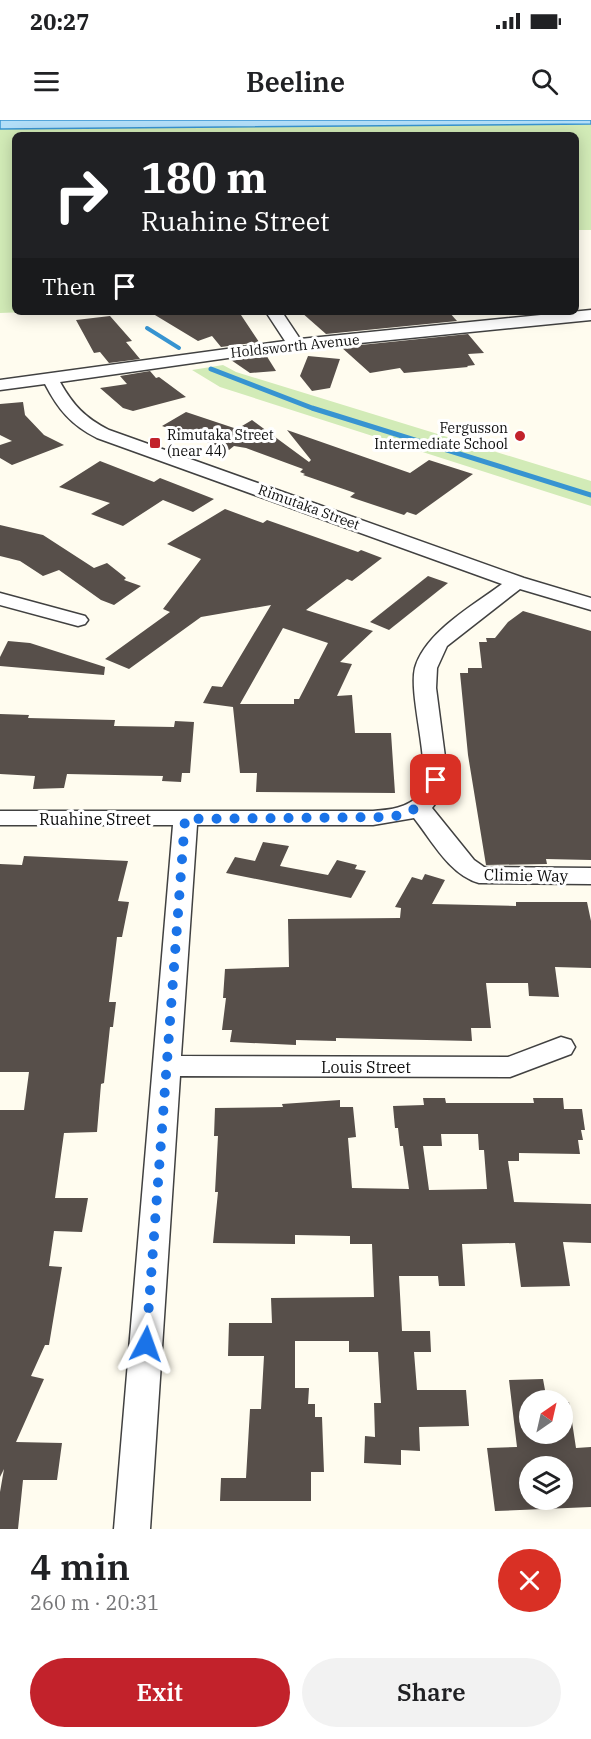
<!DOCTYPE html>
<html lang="en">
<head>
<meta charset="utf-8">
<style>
  body { margin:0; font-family:"IBM Plex Serif",serif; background:#f2f2f2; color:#202124; height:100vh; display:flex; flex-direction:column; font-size:22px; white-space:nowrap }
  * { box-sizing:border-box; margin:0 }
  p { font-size:20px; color:#757577 }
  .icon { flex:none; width:33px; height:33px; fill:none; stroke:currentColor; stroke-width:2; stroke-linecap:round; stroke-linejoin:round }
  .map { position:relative; height:1409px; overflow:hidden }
  .panel { display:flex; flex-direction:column; background:#fff; flex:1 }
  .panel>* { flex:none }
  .hud { position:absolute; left:12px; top:12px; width:567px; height:183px; border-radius:9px; box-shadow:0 3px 15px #0003; background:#202124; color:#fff; overflow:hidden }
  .needle { width:39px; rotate:34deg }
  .tools { position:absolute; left:519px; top:1270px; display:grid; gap:12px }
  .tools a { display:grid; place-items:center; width:54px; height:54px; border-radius:50%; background:#fff; box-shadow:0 3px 15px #0003; font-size:30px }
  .pin { position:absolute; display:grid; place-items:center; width:51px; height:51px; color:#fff; margin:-26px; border-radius:12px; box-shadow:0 3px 9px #0006 }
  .me { position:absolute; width:66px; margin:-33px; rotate:4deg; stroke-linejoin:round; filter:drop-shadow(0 0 4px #0008) }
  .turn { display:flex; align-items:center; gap:21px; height:126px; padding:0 30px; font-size:27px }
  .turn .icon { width:78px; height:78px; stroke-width:2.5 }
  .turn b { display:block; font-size:42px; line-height:51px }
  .then { display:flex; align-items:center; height:57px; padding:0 30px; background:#0003; gap:12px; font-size:22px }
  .round { display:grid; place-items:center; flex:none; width:63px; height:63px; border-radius:32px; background:#f2f2f2 }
  .overview { display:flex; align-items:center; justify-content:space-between; height:102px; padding:0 30px }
  h1 { font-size:36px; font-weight:600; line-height:45px }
  .cta { display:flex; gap:12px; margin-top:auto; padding:12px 30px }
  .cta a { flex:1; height:69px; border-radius:36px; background:#c2222b; color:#fff; font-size:24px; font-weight:600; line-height:69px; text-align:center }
  .cta a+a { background:#f2f2f2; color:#202124 }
  .status { display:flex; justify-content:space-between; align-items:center; height:42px; padding:0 30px; background:#fff; direction:ltr }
  .status svg { height:16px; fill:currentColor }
  header { display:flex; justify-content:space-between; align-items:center; height:78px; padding:0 30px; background:#fff; font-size:27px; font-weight:600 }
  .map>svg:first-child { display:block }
  .green { fill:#d2ebb7 }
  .water { fill:#b2def8; stroke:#3794d1; stroke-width:1.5 }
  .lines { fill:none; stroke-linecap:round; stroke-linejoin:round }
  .stream-far1 { stroke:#3794d1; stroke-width:4 }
  .stream { stroke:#3794d1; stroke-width:5 }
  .building { fill:#574f4a; fill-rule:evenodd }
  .minor-casing { stroke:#414141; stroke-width:3 }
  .minor { fill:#fff; fill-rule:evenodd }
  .route { stroke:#1a73e8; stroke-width:10; stroke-dasharray:0 18 }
  .poi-dot { fill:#c2222b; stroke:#fff; stroke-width:2 }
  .labels { text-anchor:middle; stroke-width:6; stroke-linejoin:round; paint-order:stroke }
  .far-street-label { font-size:14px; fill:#0e0e0e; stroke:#fff }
  .far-poi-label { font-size:14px; fill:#0e0e0e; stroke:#fff; text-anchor:end }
  .street-label { font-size:16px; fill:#0e0e0e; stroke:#fff }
</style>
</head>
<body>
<div class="status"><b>20:27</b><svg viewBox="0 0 49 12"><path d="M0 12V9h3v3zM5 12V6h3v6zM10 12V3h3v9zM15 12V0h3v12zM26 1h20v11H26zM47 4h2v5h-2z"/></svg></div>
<header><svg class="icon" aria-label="menu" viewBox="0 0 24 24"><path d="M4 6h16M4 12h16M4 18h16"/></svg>Beeline<svg class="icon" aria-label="search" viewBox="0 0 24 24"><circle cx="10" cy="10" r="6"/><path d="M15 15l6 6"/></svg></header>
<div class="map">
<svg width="591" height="1409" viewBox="0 0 591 1409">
  <rect width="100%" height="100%" fill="#fffcef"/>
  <g class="green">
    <path d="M479,3L591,4V110H576V15H15V192H25L0,193V9Z"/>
    <path d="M223,245L236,252L591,361V386L220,267L192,250Z"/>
  </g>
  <path class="water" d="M0,0H591V4L0,9Z"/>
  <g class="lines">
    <path class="stream-far1" d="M147,208L179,228"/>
    <path class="stream" d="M211,249L312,288L591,375"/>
  </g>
  <g class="building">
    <path d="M150,192H239L259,222L221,227L212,216L198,221Z"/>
    <path d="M301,192H449L457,201L326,214Z"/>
    <path d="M110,196L132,221L126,222L140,239L109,243L100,232L94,233L76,200Z"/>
    <path d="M468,214L484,233L468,234L475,245L467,246L468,247L404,253L400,248L370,253L341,227Z"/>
    <path d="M266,235L276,251L250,253L231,240Z"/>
    <path d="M308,236L340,239L330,268L312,271L300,256Z"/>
    <path d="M150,251L156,258L159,257L186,277L133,291L123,288L100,268L127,264L120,256Z"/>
    <path d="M23,282L25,295L44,315L64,325L12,345L0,338V325L12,321L0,315V284Z"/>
    <path d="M186,292L237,309L252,300L309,342L311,340L287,310L410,353L429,340L473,354L416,395L407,392L404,395L350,377L355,373L303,355L305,354L300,352L303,349L246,328L234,326L229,330L162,306Z"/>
    <path d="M100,341L154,362L160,358L214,379L193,392L163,380L123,406L91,394L110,383L59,367Z"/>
    <path d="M225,389L263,403L267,400L358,432L361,430L382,438L352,461L347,459L306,490L373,511L340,542L352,544L337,576L352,575L355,613H391L395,673L256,672L257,653H240L233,587L203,583L212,566L222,567L271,485L201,497L129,549L105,539L170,492L163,489L201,439L167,424ZM283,508L328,523L299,579H294V584H240Z"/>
    <path d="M0,405L43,415L94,448L107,443L126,458L124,460L141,466L114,485L101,480L59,450L43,456L20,441L0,436Z"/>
    <path d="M428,456L448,463L389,510L370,502Z"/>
    <path d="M523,491L591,511V740L546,739L547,744L486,745L468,635L460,553H468V548H482L479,522H487L486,518H495L508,502Z"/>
    <path d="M8,521L30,523L105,547L104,555L0,546V537Z"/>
    <path d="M0,594L29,595L28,598L115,600L114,606L174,607L175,601L194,602L190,653H182L181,662L162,661L163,656L67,654L64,668L33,669L35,656L0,654Z"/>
    <path d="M263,722L289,726L280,746L328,755L337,740L357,745L355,749L366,751L351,778L226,753L235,737L255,741Z"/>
    <path d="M24,736L128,741L118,781L129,782L122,817H117L109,882H116L113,907H110L104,963L101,964L97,1012L64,1013L55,1078H88L82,1112L54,1111L49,1146L62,1147L49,1225H45L31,1256L44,1259L16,1322L62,1323L57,1360H23L18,1409H0V1372L4,1349L0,1357V990H24L29,952H0V744L22,745Z"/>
    <path d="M425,754L445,760L432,784L516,786V782H587L591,801V848L555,847L559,877L529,876L528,863H486L491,908H471L472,921L336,918V921L296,920V925L230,922L232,910H222L226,878H223L225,849L289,847L288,799L400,798L401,788L395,787L412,757L422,760Z"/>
    <path d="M423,978H445L446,983H534L533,978H563L564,989H582L585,1010H581L583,1020H578L580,1034L519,1033V1041H508L514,1082L591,1084V1123L563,1122L570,1166L521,1167L515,1123L462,1124L465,1166H439L438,1156H399L402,1211H430L431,1232H414L417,1270H466L469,1306L419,1307L420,1331L401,1330V1345L364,1343L365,1316L375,1317L374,1283H381L378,1232H349V1221H295V1268H309L308,1284H315V1297H322L324,1352H311V1381H220L221,1358H246L250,1289H261L264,1236H228L229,1203H272L271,1178L374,1177L372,1124H350V1116L295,1115V1124L213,1123L218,1072H215L218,1016H214L215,988L283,987L282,984L340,980V987H353L356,1017L348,1018L352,1068L409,1069L403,1026H400L398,1008H395L393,986L424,985ZM441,1014H478L479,1030H484L487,1069L429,1070L423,1026H442Z"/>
    <path d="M543,1259L547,1281H530V1314H562V1282H569L576,1328L591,1327V1387L495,1391L487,1328L517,1327L509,1260ZM530,1347H562V1380H530Z"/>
  </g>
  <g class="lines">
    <g class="minor-casing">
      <g id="minor">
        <path d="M591,190V200L270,232L60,262C73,285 85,298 109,310L524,458L591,478V490L520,469L447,526L437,548L436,568L448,660L445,670L432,688L474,740L484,747L591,748V764L479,763C450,755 432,721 414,698L373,705H197L181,936L508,937L561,917L571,920L575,927L571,934L510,957L180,956L150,1409H114L173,705H0V691H373C389,690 408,688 419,675C434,655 408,577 415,548C425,512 474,485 502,464L97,318C71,305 58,289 45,264L0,270V260L285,221L266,192H282L300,219Z"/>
        <path d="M0,473L85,496L88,500L85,504L78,506L0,485Z"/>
      </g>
    </g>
    <use href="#minor" class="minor"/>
  </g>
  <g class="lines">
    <path class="route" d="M146,1224L185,699L392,697C413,691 433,684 436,660"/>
  </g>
  <g class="poi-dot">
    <circle cx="520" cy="316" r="6"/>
    <rect x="149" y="317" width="12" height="12" rx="3"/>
  </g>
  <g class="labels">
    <g class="far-street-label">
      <text transform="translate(295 226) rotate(-6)" y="5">Holdsworth Avenue</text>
      <text transform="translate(309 387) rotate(20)" y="5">Rimutaka Street</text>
    </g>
    <g class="far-poi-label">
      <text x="508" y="313">Fergusson<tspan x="508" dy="16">Intermediate School</tspan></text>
      <text x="167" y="320" text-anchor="start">Rimutaka Street<tspan x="167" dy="16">(near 44)</tspan></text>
    </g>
    <g class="street-label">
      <text x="95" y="705">Ruahine Street</text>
      <text transform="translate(526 755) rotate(1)" y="6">Climie Way</text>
      <text x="366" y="953">Louis Street</text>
    </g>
  </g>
</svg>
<div class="tools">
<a><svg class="needle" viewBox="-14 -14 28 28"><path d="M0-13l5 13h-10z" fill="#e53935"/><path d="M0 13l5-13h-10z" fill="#757577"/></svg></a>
<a><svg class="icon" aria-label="layers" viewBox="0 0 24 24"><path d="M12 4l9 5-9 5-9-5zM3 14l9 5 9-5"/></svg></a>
</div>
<div class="pin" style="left:436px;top:660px;background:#d93025"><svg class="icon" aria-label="arrive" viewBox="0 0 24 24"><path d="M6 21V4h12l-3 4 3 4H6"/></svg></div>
<svg class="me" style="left:146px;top:1224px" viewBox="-20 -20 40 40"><path d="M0-17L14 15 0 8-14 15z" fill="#1a73e8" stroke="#fff" stroke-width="4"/></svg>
<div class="hud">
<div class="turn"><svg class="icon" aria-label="right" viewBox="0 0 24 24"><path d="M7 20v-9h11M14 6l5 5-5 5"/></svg><div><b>180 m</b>Ruahine Street</div></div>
<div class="then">Then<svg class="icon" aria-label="arrive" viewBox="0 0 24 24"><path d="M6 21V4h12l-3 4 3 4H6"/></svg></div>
</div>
</div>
<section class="panel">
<div class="overview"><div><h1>4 min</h1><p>260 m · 20:31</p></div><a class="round" style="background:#d93025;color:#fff"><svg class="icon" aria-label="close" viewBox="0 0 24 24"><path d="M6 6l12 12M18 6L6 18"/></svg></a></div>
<div class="cta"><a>Exit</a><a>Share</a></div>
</section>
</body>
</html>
